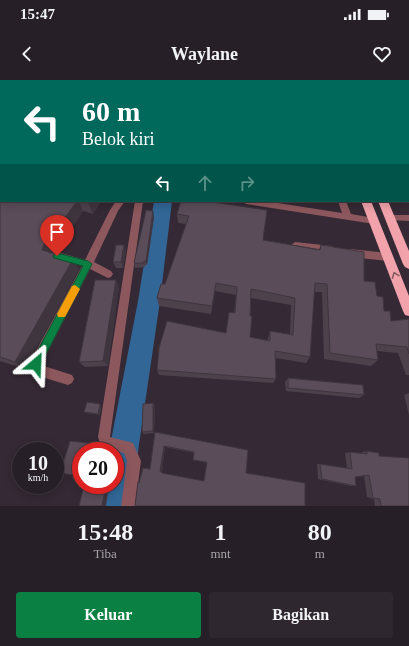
<!DOCTYPE html>
<html lang="id">
<head>
<meta charset="utf-8">
<style>
  body { margin:0; font-family:Georgia,serif; background:#2f272f; color:#f1f3f6; height:100vh; display:flex; flex-direction:column; font-size:15px; white-space:nowrap }
  * { box-sizing:border-box; margin:0 }
  p { font-size:13px; color:#a4a2a7 }
  .icon { flex:none; width:22px; height:22px; fill:none; stroke:currentColor; stroke-width:2; stroke-linecap:round; stroke-linejoin:round }
  .map { position:relative; height:426px; overflow:hidden }
  .drawer { display:flex; flex-direction:column; background:#271f27; flex:1 }
  .drawer>* { flex:none }
  .top-card { position:absolute; left:0px; top:0px; width:409px; height:122px; box-shadow:0 2px 10px #0003,0 0 0 1px #433d44; background:#00695c; color:#fff; overflow:hidden }
  .speed { position:absolute; left:12px; top:362px; display:flex; gap:8px; font-size:20px; font-weight:700; text-align:center }
  .speed>* { display:grid; place-content:center; width:52px; height:52px; border-radius:50%; background:#271f27; box-shadow:0 2px 10px #0003,0 0 0 1px #433d44; line-height:1 }
  .speed small { font-size:10px; font-weight:400 }
  .speed .limit { border:6px solid #d22; background:#fff; color:#111 }
  .pin { position:absolute; display:grid; place-items:center; width:34px; height:34px; color:#fff; margin:-41px -17px; border-radius:50% 50% 50% 0; rotate:-45deg; box-shadow:0 0 4px #0007 }
  .pin .icon { rotate:45deg }
  .me { position:absolute; width:44px; margin:-22px; rotate:26deg; stroke-linejoin:round; filter:drop-shadow(0 0 3px #0008) }
  .turn { display:flex; align-items:center; gap:14px; height:84px; padding:0 16px; font-size:18px }
  .turn .icon { width:52px; height:52px; stroke-width:2.5 }
  .turn b { display:block; font-size:28px; line-height:34px }
  .lanes { display:flex; align-items:center; height:38px; padding:0 16px; background:#0003; justify-content:center; gap:20px; direction:ltr }
  .lanes .off { opacity:.35 }
  .eta { display:flex; justify-content:space-evenly; align-items:center; height:68px; text-align:center }
  .eta b { font-size:24px; font-weight:800; line-height:28px }
  .cta { display:flex; gap:8px; margin-top:auto; padding:8px 16px }
  .cta a { flex:1; height:46px; border-radius:4px; background:#0b8043; color:#fff; font-size:16px; font-weight:800; line-height:46px; text-align:center }
  .cta a+a { background:#2f272f; color:#f1f3f6 }
  .status { display:flex; justify-content:space-between; align-items:center; height:28px; padding:0 20px; background:#271f27; direction:ltr }
  .status svg { height:11px; fill:currentColor }
  header { display:flex; justify-content:space-between; align-items:center; height:52px; padding:0 16px; background:#271f27; font-size:18px; font-weight:800 }
  .map>svg:first-child { display:block }
  .lines { fill:none; stroke-linecap:round; stroke-linejoin:round }
  .river { fill:#316696; fill-rule:evenodd }
  .minor { fill:#8d585d; fill-rule:evenodd }
  .highway { fill:#f1a2aa; fill-rule:evenodd }
  .wall { fill:#4d414c; fill-rule:evenodd }
  .shaded-wall { fill:#3f353e }
  .building { fill:#5a4c58; stroke:#3f353e; fill-rule:evenodd }
  .oneway { stroke:#845a61 }
  .route { fill:#0b8043; stroke:#07532c }
  .slow { fill:#f59e0b }
</style>
</head>
<body>
<div class="status"><b>15:47</b><svg viewBox="0 0 49 12"><path d="M0 12V9h3v3zM5 12V6h3v6zM10 12V3h3v9zM15 12V0h3v12zM26 1h20v11H26zM47 4h2v5h-2z"/></svg></div>
<header><svg class="icon" aria-label="back" viewBox="0 0 24 24"><path d="M15 5l-7 7 7 7"/></svg>Waylane<svg class="icon" aria-label="heart" viewBox="0 0 24 24"><path d="M12 20l-8-8c-3-5 5-10 8-4 3-6 11-1 8 4z"/></svg></header>
<div class="map">
<svg width="409" height="426" viewBox="0 0 409 426">
  <rect width="100%" height="100%" fill="#342934"/>
  <g class="lines">
    <g class="river">
      <rect x="408" y="101" width="1" height="16"/>
      <path d="M154,121H172L160,221L130,426H100L103,405H115V371H109L138,221Z"/>
    </g>
    <g class="minor">
      <rect x="147" y="0" width="6" height="1"/>
      <rect x="0" y="70" width="1" height="4"/>
      <path d="M116,121H125L118,131L94,182L111,191L113,194L111,197L108,198L90,189L41,285L72,295L74,299L72,303L68,305L32,294L29,284L31,280L82,186L58,180L56,177L61,173L85,180L110,130Z"/>
      <path d="M135,121H143L110,357L133,363L141,381L135,426H121L127,381L124,373L101,367L98,357Z"/>
      <path d="M242,121H265L342,133L338,121H346L351,134L374,138L378,141L374,144L246,124Z"/>
      <path d="M390,135H409V141L387,140L386,138L387,136Z"/>
      <path d="M295,162L332,166L337,170L332,174L295,170L290,166Z"/>
      <path d="M350,169L388,173L393,177L388,181L350,177L345,173Z"/>
    </g>
    <g class="highway">
      <path d="M316,0H325L315,1Z"/>
      <path d="M329,0H338L337,1Z"/>
      <path d="M361,121H371L409,216V236L405,235L403,231Z"/>
      <path d="M378,121H388L409,171V189L405,187L403,184Z"/>
    </g>
  </g>
  <g class="wall">
    <path d="M408,17L409,18V69H408L409,73V93L408,95Z"/>
    <path d="M0,72L1,121H101L93,134L83,131L56,171L53,173L73,179L79,189L25,289L0,281Z"/>
    <path d="M181,121L263,160L319,169L321,165L364,201L377,216L384,231L391,241L409,239V295H406L398,273L377,271L378,280L371,286L324,279L322,212H314L310,277L306,283L276,278V299L273,303L159,295L157,290L226,253L234,233L236,215L215,211L211,234L159,226L157,218L165,204L186,144L178,143L177,134ZM251,218L291,225L290,254L270,251L268,258L267,261L250,257Z"/>
    <path d="M154,137L147,185H145V187L135,188L134,183Z"/>
    <path d="M124,165L126,171L123,188H116L113,182Z"/>
    <path d="M116,200L119,207L108,286L85,287L79,282Z"/>
    <path d="M288,298L364,315L359,318L286,311L285,302Z"/>
    <path d="M409,313V335L404,315Z"/>
    <path d="M153,323L155,326L154,353L144,354L142,352Z"/>
    <path d="M101,326L100,335L86,333L84,332Z"/>
    <path d="M155,352L246,393L305,403H139L150,389ZM165,367L194,373L193,380L207,383L204,401L163,394L162,392Z"/>
    <path d="M367,371L379,376L409,426H375L374,419L367,417L364,396L355,397L356,406H351L318,399L317,384H320L347,388L345,373L350,372L362,374V372Z"/>
  </g>
  <g class="shaded-wall">
    <path d="M77,121H79L83,131L56,171L51,175L42,170L44,164Z"/>
    <path d="M89,121H101L93,134L88,122Z"/>
    <path d="M153,131L154,137L147,185L146,181Z"/>
    <path d="M124,165L126,171L123,188L121,182Z"/>
    <path d="M73,179L79,189L25,289L15,282Z"/>
    <path d="M116,200L119,207L108,286L103,281Z"/>
    <path d="M153,323L155,326L154,353L153,351Z"/>
    <path d="M100,324L101,326L100,335L98,334Z"/>
    <path d="M89,363L93,365L91,371H87Z"/>
    <path d="M164,366L165,367L162,392L163,394L160,391Z"/>
    <path d="M106,405H109L106,426H102Z"/>
  </g>
  <g class="building">
    <path d="M408,17L409,18V65H408Z"/>
    <path d="M408,68L409,73V86H408Z"/>
    <path d="M0,72H1V121H77L49,160L44,164L42,170L73,179L15,282L0,277Z"/>
    <path d="M181,121H205L267,130L263,160L320,170L321,165L364,172V201L375,202L377,216L383,217L384,231H390L391,241L409,239V274L407,267L376,264L378,280L330,273L327,204L315,203L310,277L275,271L276,299L157,290L159,268L167,241L226,253L229,232L235,233L237,207L216,203L212,226L157,218L161,204H165L189,136L177,134ZM251,209L295,218L293,255L270,251V261L250,257L252,236H250Z"/>
    <path d="M146,130L153,131L146,181H144V183H134Z"/>
    <path d="M116,165H124L121,182H113Z"/>
    <path d="M95,200H116L103,281L79,282Z"/>
    <path d="M288,298L363,305L364,315L288,308Z"/>
    <path d="M87,322L100,324L98,334L84,332Z"/>
    <path d="M153,323V351L142,352L143,324Z"/>
    <path d="M155,352L248,370L246,393L305,403V426H135L138,402L139,403L143,388L150,389ZM164,366L194,372L193,380L207,382L204,401L162,393L160,391Z"/>
    <path d="M70,361L89,363L87,371H81V393L80,396L60,393Z"/>
    <path d="M367,371L379,373V376L409,378V426H381L380,419L373,418L369,395L355,397L356,406L322,399L320,384L352,389L350,372L367,374Z"/>
    <path d="M84,405H106L102,426H79Z"/>
  </g>
  <defs><path id="oneway-chevron" d="M-2-3.5L2.5 0L-2 3.5" fill="none" stroke-width="1.6" stroke-linecap="round" stroke-linejoin="round"/></defs>
  <use class="oneway" href="#oneway-chevron" transform="translate(395 195) rotate(-111)"/>
  <path class="route" d="M57,173L88,181L92,184L39,288L36,290L32,288L30,284L32,281L83,186L54,178L53,176Z"/>
  <path class="slow" d="M75,205L80,209L65,237H58L57,234L72,206Z"/>
</svg>
<div class="speed"><div>10<small>km/h</small></div><div class="limit">20</div></div>
<div class="pin" style="left:57px;top:176px;background:#d93025"><svg class="icon" aria-label="arrive" viewBox="0 0 24 24"><path d="M6 21V4h12l-3 4 3 4H6"/></svg></div>
<svg class="me" style="left:36px;top:284px" viewBox="-20 -20 40 40"><path d="M0-17L14 15 0 8-14 15z" fill="#0b8043" stroke="#fff" stroke-width="4"/></svg>
<div class="top-card">
<div class="turn"><svg class="icon" aria-label="left" viewBox="0 0 24 24"><path d="M17 20v-9H6M10 6l-5 5 5 5"/></svg><div><b>60 m</b>Belok kiri</div></div>
<div class="lanes"><svg class="icon" aria-label="left" viewBox="0 0 24 24"><path d="M17 20v-9H6M10 6l-5 5 5 5"/></svg><svg class="icon off" aria-label="ahead" viewBox="0 0 24 24"><path d="M12 20V5M6 11l6-6 6 6"/></svg><svg class="icon off" aria-label="right" viewBox="0 0 24 24"><path d="M7 20v-9h11M14 6l5 5-5 5"/></svg></div>
</div>
</div>
<section class="drawer">
<div class="eta">
<div><b>15:48</b><p>Tiba</p></div>
<div><b>1</b><p>mnt</p></div>
<div><b>80</b><p>m</p></div>
</div>
<div class="cta"><a>Keluar</a><a>Bagikan</a></div>
</section>
</body>
</html>
